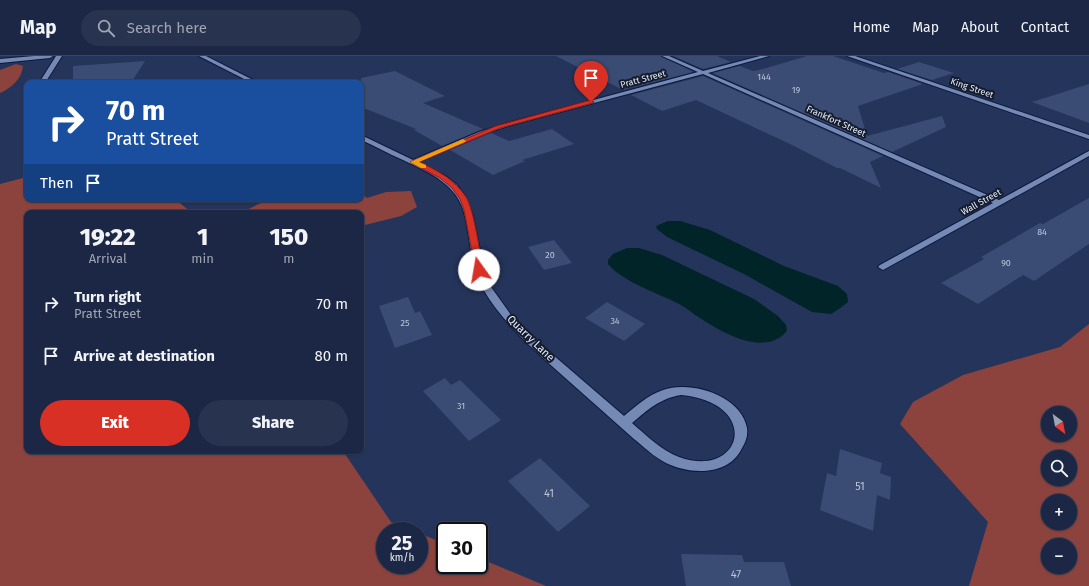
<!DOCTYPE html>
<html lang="en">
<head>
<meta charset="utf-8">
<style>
  body { margin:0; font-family:"Fira Sans",sans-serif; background:#28334f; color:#f1f3f6; height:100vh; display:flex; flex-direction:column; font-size:15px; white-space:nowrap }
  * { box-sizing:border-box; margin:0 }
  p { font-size:13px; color:#a0a5b2 }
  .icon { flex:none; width:22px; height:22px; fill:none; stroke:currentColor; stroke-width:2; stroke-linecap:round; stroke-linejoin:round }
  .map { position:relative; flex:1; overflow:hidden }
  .details { position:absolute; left:24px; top:154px; width:340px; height:244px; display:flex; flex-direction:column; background:#1b2744; border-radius:8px; box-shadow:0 1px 3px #0004,0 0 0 1px #39445d }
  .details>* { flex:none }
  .top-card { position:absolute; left:24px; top:24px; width:340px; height:122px; border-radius:8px; box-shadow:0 1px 3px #0004,0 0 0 1px #39445d; background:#1a4fa0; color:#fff; overflow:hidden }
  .needle { width:26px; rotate:148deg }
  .controls { position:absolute; left:1041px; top:350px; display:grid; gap:8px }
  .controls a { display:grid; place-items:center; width:36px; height:36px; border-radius:50%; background:#1b2744; box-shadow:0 1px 3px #0004,0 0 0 1px #39445d; font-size:20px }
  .speed { position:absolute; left:376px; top:466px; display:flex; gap:8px; font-size:20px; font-weight:700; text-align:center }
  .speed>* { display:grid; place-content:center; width:52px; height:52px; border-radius:50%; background:#1b2744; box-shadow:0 1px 3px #0004,0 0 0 1px #39445d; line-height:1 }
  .speed small { font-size:10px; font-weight:400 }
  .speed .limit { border:2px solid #111; border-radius:6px; background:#fff; color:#111 }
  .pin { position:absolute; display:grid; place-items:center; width:34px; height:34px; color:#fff; margin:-41px -17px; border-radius:50% 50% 50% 0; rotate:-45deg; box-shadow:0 0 4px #0007 }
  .pin .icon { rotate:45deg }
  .me { position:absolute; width:44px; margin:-22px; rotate:347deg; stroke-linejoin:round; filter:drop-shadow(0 0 3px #0008) }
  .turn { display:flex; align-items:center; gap:14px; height:84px; padding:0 16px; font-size:18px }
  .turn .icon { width:52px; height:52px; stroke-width:2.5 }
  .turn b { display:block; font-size:28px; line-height:34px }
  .then { display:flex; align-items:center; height:38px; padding:0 16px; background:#0003; gap:8px; font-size:15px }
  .eta { display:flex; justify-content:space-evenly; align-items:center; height:68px; text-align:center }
  .eta b { font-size:24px; font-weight:800; line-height:28px }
  .primary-button { display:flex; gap:8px; margin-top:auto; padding:8px 16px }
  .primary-button a { flex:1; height:46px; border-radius:24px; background:#d93025; color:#fff; font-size:16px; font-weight:800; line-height:46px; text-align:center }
  .primary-button a+a { background:#28334f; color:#f1f3f6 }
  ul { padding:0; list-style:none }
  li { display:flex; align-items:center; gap:12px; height:52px; padding:0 16px }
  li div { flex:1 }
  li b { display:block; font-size:15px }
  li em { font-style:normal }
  header { display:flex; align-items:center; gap:24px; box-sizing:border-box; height:56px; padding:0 20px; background:#1b2744; border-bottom:1px solid #39445d }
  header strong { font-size:19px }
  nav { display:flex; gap:22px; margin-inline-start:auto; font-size:14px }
  .search { width:280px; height:36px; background:#28334f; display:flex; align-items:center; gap:10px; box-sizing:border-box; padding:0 14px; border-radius:22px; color:#a0a5b2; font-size:15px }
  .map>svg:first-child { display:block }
  .green { fill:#8c433d; fill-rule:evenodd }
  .water { fill:#002428 }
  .building { fill:#3a4b74 }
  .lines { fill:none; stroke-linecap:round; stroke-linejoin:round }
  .minor-casing { stroke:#0d1a3e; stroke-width:2 }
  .minor { fill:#7589b5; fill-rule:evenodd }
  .route { fill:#d93025; stroke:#8d1f18 }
  .slow { fill:#f59e0b }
  .labels { text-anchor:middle; stroke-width:4; stroke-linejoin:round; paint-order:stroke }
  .number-label { font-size:9px; fill:#bac4d9 }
  .far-street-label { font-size:9px; fill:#e5ecfb; stroke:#151c2e }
  .street-label { font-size:11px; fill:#e5ecfb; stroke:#151c2e }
  .near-number-label { font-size:11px; fill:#bac4d9 }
</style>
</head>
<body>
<header>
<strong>Map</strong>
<div class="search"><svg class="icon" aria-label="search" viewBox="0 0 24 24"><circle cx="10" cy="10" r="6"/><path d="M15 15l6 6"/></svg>Search here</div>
<nav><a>Home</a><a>Map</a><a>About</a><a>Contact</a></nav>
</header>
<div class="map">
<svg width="1089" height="530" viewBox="0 0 1089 530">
  <rect width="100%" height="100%" fill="#24345a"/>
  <g class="green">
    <path d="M16,8L23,10C22,23 11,32 0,37V14Z"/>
    <path d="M27,121V143H175L192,157H27V395H343L391,466L413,475H385V509H419V477L445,488V509H479V502L546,530H0V128Z"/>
    <path d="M411,135L417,151L401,160L361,170V157H240L261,147L274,143H361V136L367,142L386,136Z"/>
    <path d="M1089,268V530H969L988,466L900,368L913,346L963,319L1060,291ZM1048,357H1070V379H1048ZM1048,401H1070V423H1048ZM1048,445H1070V467H1048ZM1048,489H1070V511H1048Z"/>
  </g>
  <g class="water">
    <path d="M668,165H680L710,174L784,210L838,230L847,238L848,246L839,253L831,258L812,256L744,218L667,181L657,173L656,170Z"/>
    <path d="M627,192H639L662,199L754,243L778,260L786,269L787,274C785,278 783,279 779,282C755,296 720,275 700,262C693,258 687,252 679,248C658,237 623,226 608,208V204L613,198Z"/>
  </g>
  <g class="building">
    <path d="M556,0H661L694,16L623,34Z"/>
    <path d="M673,0H717L731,6L703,13Z"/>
    <path d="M807,0H833L884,17L888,16L923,28L858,50L867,80L942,60L946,71L892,96L712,17L740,10L753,15L759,14Z"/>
    <path d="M145,5L131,27H73V10Z"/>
    <path d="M919,6L954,17L932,24L897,13Z"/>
    <path d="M395,15L445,40L423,47L483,73L442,90L414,74L416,73L361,51V22Z"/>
    <path d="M703,20L883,100L870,106L881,132L840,112H837L792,89L696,44L662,55L631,39Z"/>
    <path d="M1089,28V67L1032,46Z"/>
    <path d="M552,73L574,88L522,104L525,105L493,119L450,94L491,77L509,85Z"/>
    <path d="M1089,142V188L1034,225L1023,219L978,248L941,227L984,203L981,201L1040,167L1043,168Z"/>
    <path d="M554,184L572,207L544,214L528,191Z"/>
    <path d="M408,241L415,257L420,255L432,279L395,292L379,250Z"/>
    <path d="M607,246L645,268L624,285L585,262Z"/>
    <path d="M445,322L451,329L460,324L501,364L469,385L423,335Z"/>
    <path d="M840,393L882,407L880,417L891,421L890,444L877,439L873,475L820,454L827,417L836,420Z"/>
    <path d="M540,402L590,450L558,476L508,425Z"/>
    <path d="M681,498L742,499L744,506H784L791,530H686Z"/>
  </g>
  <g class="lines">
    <g class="minor-casing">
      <g id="minor">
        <path d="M34,0H53L50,2L0,7V3Z"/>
        <path d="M56,0H62L45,27H39Z"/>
        <path d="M199,0H206L259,27H252Z"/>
        <path d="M662,0H669L703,15L760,0H769L708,17L999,144L1087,96L1089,95V100L883,214L878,211L880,209L993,147L703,18L515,68L483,78L418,106L447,121L457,129L465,140L473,160L484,214L491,231L511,259L538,286L624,360C636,350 648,339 663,334C690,324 741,339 747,372C748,380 746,385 742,392C729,420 691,419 666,407C654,401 644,391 634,383C616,367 598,351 580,335C545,303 507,274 483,233C470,210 471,185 465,160C458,128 430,117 403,104C389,98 375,90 361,84V79L413,104L479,76L511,66L698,16ZM681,339C763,347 742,424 679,401C662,395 646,379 632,367C649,353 659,343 681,339Z"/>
        <path d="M847,0H855L1089,79V83Z"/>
      </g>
    </g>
    <use href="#minor" class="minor"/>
  </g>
  <path class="route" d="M591,44L594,46L593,47L500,72L419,106C437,114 455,124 466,141C474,154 480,197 483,214L482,216H476L464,154L460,143L452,132L440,122L410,106L496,70Z"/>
  <path class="slow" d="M463,83L466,85L465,86L419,106L426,109V112H421L410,106Z"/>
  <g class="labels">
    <g class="number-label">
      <text x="764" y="24">144</text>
      <text x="796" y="37">19</text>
      <text x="1042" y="179">84</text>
      <text x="550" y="202">20</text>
      <text x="1006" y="210">90</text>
      <text x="615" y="268">34</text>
      <text x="405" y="270">25</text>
      <text x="461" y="353">31</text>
    </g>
    <g class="far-street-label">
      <text transform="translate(643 23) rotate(-15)" y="3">Pratt Street</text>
      <text transform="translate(972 32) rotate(19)" y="3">King Street</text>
      <text transform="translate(836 65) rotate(24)" y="3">Frankfort Street</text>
      <text transform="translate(981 146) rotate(-29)" y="3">Wall Street</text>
    </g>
    <g class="street-label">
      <text transform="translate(531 282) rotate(44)" y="4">Quarry Lane</text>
    </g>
    <g class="near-number-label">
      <text x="860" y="434">51</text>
      <text x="549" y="441">41</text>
      <text x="736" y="522">47</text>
    </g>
  </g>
</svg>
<div class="controls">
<a><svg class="needle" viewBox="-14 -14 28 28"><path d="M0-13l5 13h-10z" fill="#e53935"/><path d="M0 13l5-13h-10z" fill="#a0a5b2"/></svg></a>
<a><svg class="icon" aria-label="search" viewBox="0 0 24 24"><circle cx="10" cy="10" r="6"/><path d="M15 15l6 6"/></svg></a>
<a>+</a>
<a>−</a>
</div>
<div class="speed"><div>25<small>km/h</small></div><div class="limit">30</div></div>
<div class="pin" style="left:591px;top:46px;background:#d93025"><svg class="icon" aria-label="arrive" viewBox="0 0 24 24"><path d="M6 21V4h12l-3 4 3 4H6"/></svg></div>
<svg class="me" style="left:479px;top:214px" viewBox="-20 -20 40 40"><circle r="19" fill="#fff"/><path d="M0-13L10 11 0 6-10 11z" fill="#d93025"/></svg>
<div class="top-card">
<div class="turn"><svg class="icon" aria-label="right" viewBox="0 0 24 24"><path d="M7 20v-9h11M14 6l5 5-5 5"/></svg><div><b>70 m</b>Pratt Street</div></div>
<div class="then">Then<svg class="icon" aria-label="arrive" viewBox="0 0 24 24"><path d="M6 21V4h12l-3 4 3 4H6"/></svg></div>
</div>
<section class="details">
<div class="eta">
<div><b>19:22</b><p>Arrival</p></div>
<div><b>1</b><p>min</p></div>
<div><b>150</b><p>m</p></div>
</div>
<ul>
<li><svg class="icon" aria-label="right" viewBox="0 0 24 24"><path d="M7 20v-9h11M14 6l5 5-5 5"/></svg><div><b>Turn right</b><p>Pratt Street</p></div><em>70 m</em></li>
<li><svg class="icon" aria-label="arrive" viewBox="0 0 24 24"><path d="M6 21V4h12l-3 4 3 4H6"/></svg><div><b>Arrive at destination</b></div><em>80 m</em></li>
</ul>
<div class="primary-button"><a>Exit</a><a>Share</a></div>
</section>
</div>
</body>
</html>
